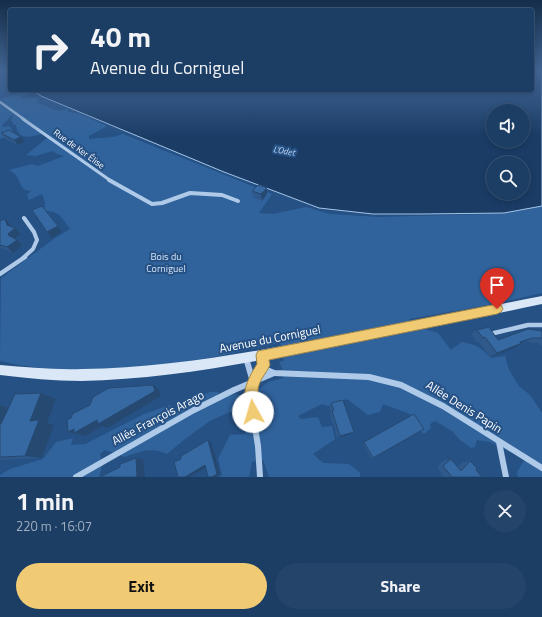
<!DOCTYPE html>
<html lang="en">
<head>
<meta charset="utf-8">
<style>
  body { margin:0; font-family:"Titillium Web",sans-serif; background:#25446a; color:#f1f3f6; height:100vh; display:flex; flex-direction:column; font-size:15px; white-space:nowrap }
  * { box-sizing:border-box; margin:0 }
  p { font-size:13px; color:#a0aebf }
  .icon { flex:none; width:22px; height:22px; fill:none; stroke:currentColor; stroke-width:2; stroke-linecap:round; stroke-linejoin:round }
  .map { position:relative; height:477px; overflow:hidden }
  .sheet { display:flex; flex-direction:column; background:#1c3d64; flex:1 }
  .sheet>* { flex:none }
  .banner { position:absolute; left:8px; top:8px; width:526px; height:84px; border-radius:4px; box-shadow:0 2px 6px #0003,0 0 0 1px #3a5678; background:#1c3d64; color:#f1f3f6; overflow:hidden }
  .buttons { position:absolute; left:486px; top:104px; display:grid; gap:8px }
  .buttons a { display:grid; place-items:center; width:44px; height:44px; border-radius:50%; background:#1c3d64; box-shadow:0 2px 6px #0003,0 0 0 1px #3a5678; font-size:20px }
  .pin { position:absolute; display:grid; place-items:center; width:34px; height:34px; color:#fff; margin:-41px -17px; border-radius:50% 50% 50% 0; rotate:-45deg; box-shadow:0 0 4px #0007 }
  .pin .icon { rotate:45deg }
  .me { position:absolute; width:44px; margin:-22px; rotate:354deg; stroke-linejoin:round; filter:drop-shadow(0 0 3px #0008) }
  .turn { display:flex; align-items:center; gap:14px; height:84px; padding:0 16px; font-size:18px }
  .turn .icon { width:52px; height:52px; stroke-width:2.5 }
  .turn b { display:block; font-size:28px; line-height:34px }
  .round { display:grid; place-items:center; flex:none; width:42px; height:42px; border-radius:21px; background:#25446a }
  .head { display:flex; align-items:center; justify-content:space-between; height:68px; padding:0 16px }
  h1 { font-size:24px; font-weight:700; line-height:30px }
  .cta { display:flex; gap:8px; margin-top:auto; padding:8px 16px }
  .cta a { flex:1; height:46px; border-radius:24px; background:#f1cb74; color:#111; font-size:16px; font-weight:700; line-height:46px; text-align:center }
  .cta a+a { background:#25446a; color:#f1f3f6 }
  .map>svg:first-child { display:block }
  .green { fill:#30639c }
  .water { fill:#1a3c65; stroke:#a4c5e8; fill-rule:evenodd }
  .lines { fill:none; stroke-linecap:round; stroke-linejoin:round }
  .street-far4 { stroke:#afcae8; stroke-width:2.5 }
  .street-far3 { stroke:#afcae8; stroke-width:3 }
  .street-far2 { stroke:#afcae8; stroke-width:4 }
  .street-far1 { stroke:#afcae8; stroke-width:4.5 }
  .street { stroke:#afcae8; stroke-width:6 }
  .secondary { fill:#d9e7f7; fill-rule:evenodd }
  .wall { fill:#2e598a }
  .shaded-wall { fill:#264971 }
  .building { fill:#3668a1; stroke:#264971 }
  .route { fill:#f1cb74; stroke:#9d844b }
  .labels { text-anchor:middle; stroke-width:4; stroke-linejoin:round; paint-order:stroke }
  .far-street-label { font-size:9px; fill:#fff; stroke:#265185 }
  .far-water-label { font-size:9px; font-style:italic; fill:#bbd4ef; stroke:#265185 }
  .park-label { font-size:10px; fill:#d3e4f6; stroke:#265185 }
  .near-street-label { font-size:12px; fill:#fff; stroke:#265185 }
</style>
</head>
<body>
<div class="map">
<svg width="542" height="477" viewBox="0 0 542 477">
  <rect width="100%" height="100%" fill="#265185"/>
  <g class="green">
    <path d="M33,90L493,193H523L542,187V293L494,304L409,319L418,327L438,333L451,350L462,342C477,345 480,347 491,358L505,356L509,370L519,386L530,395L542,413V477H518L517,472L525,459L490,442L477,440L475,447L471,448L460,440L452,431L435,421L430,424L431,428L424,434L419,430L410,414L383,404L380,412L368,415L347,399L327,406L322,404L298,416L301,419L318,417L322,427L332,426L335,439L313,454L323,463L349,464L360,473V477H269L263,460L252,462L249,477H219L222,475L218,459L230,435L244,434L249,424L262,423L255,402L256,392L268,382L283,378L282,368L279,362L284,361L280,343C252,348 224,356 196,360C131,370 65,376 0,361L1,278L55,238L70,229C61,217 59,210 43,211C47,205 45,202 42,194L29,200L27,195L31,191C20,190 22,184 17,177C16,174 12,172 9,170L32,164L38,166L64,156L57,154L53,151L36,156L26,155L47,138L42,134C32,136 18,142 16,125H14L11,120L13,116L12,115L2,125L3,127L9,126L14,133L0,139V99L26,91L27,94L21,96L23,98H38L39,100L36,102L58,111L68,109V112L78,113L107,126L89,136V139L113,137L123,134L272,194L259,213L273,214L306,207L330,214L378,217L491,214H373L319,208L224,172L41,96Z"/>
    <path d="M210,392H218L219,398L236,394L242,396L239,405L232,411L210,421L185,439L167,454C151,447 141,451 125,457L105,450L100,454L102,465L99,477H0V475L10,469L43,459L56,442L73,438L71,445L85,444L144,414L170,405L171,411L178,412L185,409L184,403Z"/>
  </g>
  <path class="water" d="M532,71H542V206L504,213L421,214H373L319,208L224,172L41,96L33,90H532ZM493,111H523V141H493ZM493,163H523V193H493Z"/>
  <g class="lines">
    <path class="street-far4" d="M0,102L25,120"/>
    <path class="street-far3" d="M23,119L111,181"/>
    <g class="street-far2">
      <path d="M109,180L152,204L162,203L190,193L222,195L238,201"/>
      <path d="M23,258L33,249L37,240L34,232L24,218"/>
    </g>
    <g class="street-far1">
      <path d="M0,274L25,257"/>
      <path d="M490,334L528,325H542"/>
    </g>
    <g class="street">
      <path d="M246,358L253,382L250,397L258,446L260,477"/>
      <path d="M264,365L267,370L274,373L369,377L401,385L443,406L542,468"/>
      <path d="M254,381L264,365L262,355"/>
      <path d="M499,442L506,477"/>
      <path d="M76,477L194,410L234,390L274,373"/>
    </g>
    <path class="secondary" d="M542,296V304C477,318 412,330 347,343C259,361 171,379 81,381C54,381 27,378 0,375V365C27,367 54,370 82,369C171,368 258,351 346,334C411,321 477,309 542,296Z"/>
  </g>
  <g class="wall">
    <path d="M1,133L25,142L18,145L5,139Z"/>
    <path d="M267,188V194L262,201L253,197L252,191Z"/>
    <path d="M0,221L11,225V227L15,228L21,234L14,239L17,240L22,245L13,253L0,248Z"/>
    <path d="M477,330L498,340L542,331V345H540L539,343L524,342L514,348L490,357L479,342H476L471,334Z"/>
    <path d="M41,393L56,399L47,423L54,425L42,458L0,460V405L9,408Z"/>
    <path d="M331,403L354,432L351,434L337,438L330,414L331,412L329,406Z"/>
    <path d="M414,414L373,458L371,459L363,443Z"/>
    <path d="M451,459L458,467L463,462L470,461L476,470L482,477H444L437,467L444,460Z"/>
  </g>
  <g class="shaded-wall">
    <path d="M21,137L25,142L18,145L14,140Z"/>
    <path d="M267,188V194L262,201L261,194Z"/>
    <path d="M42,206L62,232L52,238L47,232Z"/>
    <path d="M5,219L11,225L12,230L7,225Z"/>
    <path d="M15,228L21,234L14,239L8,235V234Z"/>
    <path d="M17,240L22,245L13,253L7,247Z"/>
    <path d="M532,338L524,342L512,346L520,342Z"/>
    <path d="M522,343L514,348L490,357L497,353Z"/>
    <path d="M153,385L159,390L161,396L107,428L102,426L85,436L68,432Z"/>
    <path d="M41,393L56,399L47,423L54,425L42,458L25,456L30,421Z"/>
    <path d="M0,405L9,408L0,426Z"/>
    <path d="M354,432L351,434L337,438L340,436Z"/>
    <path d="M208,440L211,442L220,474L216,477H212Z"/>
    <path d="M136,458L143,459L145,477H137Z"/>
    <path d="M205,465L208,466L190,477H185Z"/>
  </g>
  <g class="building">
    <path d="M9,130L21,137L14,140L1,133Z"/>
    <path d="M258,185L267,188L261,194L252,191Z"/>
    <path d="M42,206L58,226L47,232L32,210Z"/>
    <path d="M5,219L7,225L15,228L8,234H9L8,235L17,240L7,247L0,245V221Z"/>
    <path d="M489,327L498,340L528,329L542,331V338H532L520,342L522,343L497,353L485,337L483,338L477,330Z"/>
    <path d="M153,385L155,391L98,424L97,420L74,433V429L68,432L67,420L72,417V414L90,405L93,397L109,388Z"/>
    <path d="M41,393L30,421L39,420L25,456L0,457V424H1L15,394Z"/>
    <path d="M343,400L354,432L340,436L332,411L334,410L331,403Z"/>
    <path d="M414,414L424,429L373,458L364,442Z"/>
    <path d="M208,440L217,474L212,477H208L205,465L185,477H178L174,462L181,459V456Z"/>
    <path d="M136,458L137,477H100L120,467V464Z"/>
    <path d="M451,459L461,471L470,461L477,468L476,470L482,477H452L443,466Z"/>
  </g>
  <linearGradient id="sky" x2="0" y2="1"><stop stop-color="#152d49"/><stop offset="0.52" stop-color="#416594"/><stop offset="1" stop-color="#416594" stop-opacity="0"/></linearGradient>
  <rect width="542" height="137" fill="url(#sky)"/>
  <path class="route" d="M497,304L501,305L503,309L501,312L497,314L269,360L270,365C266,374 258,381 258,391C257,400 261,408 258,417L253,419L248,417C240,396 246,381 257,364L256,355L258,351Z"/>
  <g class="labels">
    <g class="far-street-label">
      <text transform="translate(79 149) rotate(36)" y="3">Rue de Ker Élise</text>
    </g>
    <g class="far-water-label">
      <text transform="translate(284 151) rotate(10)" y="3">L'Odet</text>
    </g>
    <g class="park-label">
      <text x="166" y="260">Bois du<tspan x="166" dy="12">Corniguel</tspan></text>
    </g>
    <g class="near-street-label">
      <text transform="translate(270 339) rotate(-11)" y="4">Avenue du Corniguel</text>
      <text transform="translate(464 407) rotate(32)" y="4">Allée Denis Papin</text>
      <text transform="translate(158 418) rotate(-28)" y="4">Allée François Arago</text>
    </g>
  </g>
</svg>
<div class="buttons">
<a><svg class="icon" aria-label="sound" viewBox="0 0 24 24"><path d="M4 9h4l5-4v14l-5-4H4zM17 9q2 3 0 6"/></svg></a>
<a><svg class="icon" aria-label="search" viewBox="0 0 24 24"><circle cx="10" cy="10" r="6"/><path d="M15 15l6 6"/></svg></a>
</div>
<div class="pin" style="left:497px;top:309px;background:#d93025"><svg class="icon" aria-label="arrive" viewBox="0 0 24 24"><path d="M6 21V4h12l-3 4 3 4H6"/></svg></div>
<svg class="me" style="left:253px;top:412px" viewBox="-20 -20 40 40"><circle r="19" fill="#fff"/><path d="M0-13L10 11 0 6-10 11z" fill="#f1cb74"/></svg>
<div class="banner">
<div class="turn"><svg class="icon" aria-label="right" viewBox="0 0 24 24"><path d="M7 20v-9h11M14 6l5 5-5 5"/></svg><div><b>40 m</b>Avenue du Corniguel</div></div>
</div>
</div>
<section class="sheet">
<div class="head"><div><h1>1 min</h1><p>220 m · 16:07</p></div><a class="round"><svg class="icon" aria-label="close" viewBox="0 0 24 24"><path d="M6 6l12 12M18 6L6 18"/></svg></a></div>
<div class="cta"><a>Exit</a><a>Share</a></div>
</section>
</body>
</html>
